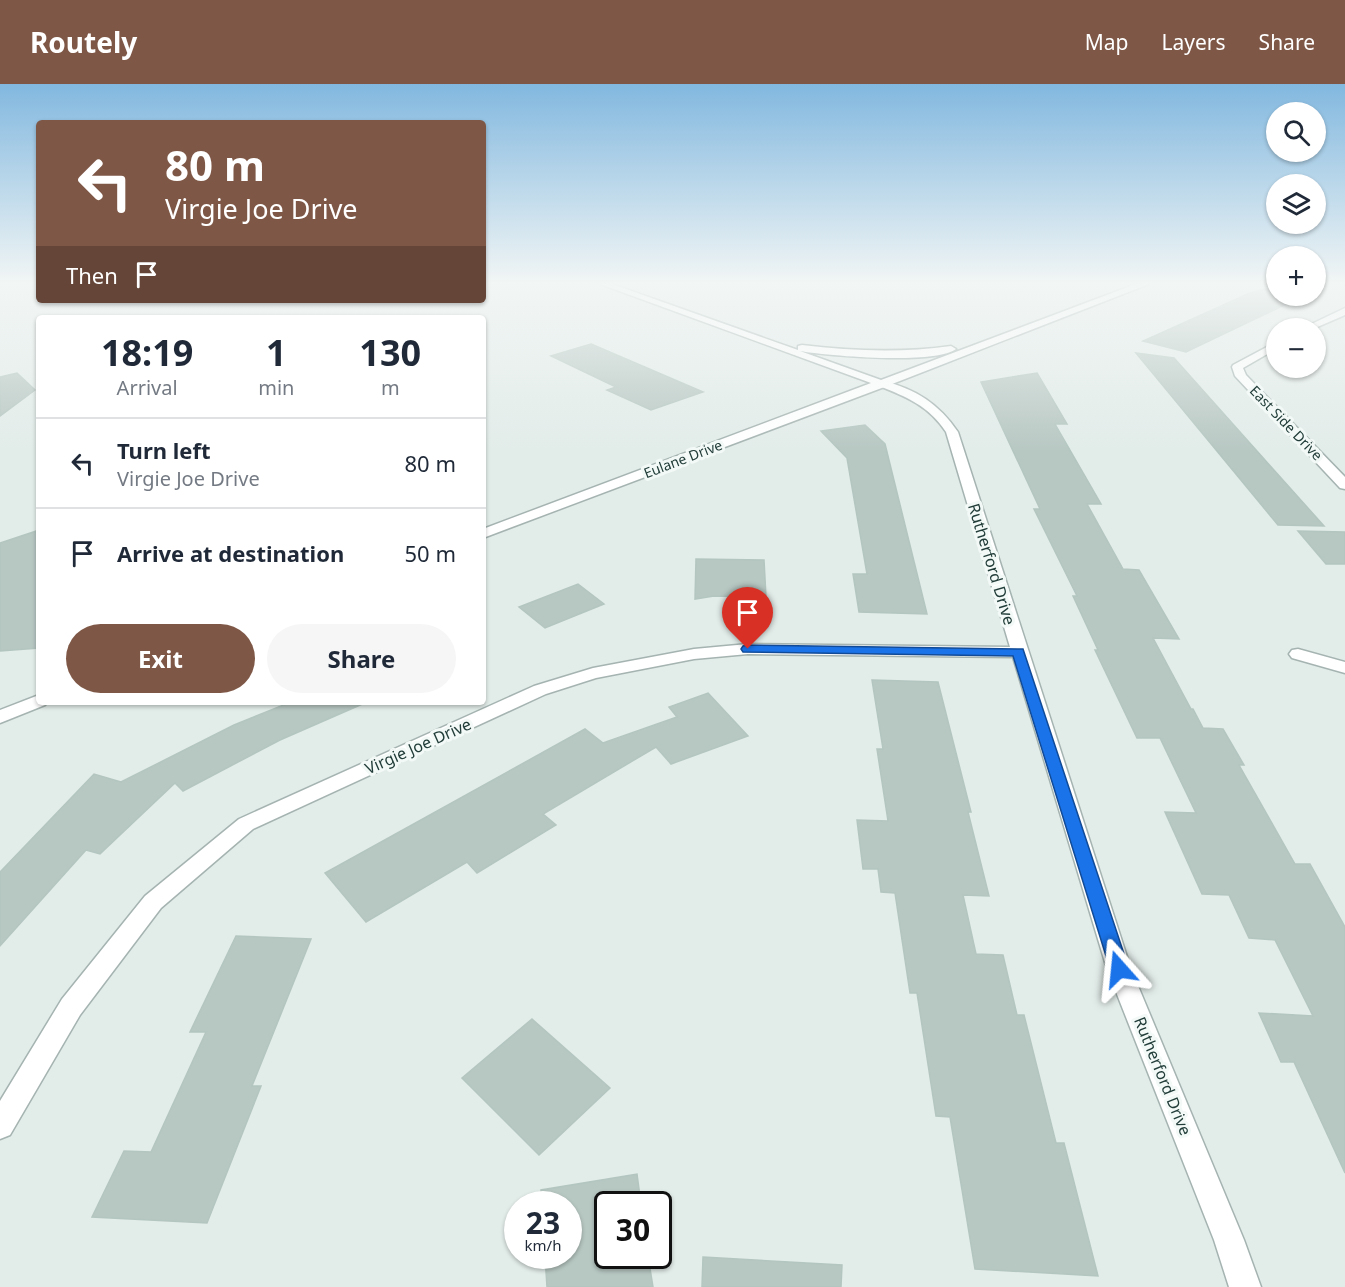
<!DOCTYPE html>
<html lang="en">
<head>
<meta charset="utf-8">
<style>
  body { margin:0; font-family:"Noto Sans",sans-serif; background:#f6f6f7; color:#1f2937; height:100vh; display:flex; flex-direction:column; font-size:22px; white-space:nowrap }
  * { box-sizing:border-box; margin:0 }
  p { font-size:20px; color:#747a83 }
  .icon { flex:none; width:33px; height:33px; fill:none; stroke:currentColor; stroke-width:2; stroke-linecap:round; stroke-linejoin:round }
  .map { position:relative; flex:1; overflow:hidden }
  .panel { position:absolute; left:36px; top:231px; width:450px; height:390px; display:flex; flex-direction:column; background:#fff; border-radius:6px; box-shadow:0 2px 4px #0004 }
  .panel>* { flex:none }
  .top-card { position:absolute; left:36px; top:36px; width:450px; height:183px; border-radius:6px; box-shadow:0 2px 4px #0004; background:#7e5746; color:#fff; overflow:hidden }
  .tools { position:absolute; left:1266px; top:18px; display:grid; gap:12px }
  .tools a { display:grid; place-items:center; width:60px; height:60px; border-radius:50%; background:#fff; box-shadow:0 2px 4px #0004; font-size:30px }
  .speed { position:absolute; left:504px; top:1107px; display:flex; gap:12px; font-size:30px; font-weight:700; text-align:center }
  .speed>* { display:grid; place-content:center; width:78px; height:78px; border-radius:50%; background:#fff; box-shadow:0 2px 4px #0004; line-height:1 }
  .speed small { font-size:15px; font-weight:400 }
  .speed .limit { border:3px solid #111; border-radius:9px; background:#fff; color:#111 }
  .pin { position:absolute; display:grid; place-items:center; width:51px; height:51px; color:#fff; margin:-62px -26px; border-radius:50% 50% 50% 0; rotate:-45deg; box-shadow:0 0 6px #0007 }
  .pin .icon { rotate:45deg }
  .me { position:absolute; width:66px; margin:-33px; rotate:342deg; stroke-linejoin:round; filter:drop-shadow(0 0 4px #0008) }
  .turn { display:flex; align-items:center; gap:21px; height:126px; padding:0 30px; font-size:27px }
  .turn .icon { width:78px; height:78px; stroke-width:2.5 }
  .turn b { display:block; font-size:42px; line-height:51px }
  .then { display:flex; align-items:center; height:57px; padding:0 30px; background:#0003; gap:12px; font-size:22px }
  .eta { display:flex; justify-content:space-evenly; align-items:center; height:102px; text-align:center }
  .eta b { font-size:36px; font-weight:700; line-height:42px }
  .cta { display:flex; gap:12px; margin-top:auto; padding:12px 30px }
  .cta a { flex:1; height:69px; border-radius:36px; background:#7e5746; color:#fff; font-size:24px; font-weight:700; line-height:69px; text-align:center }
  .cta a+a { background:#f6f6f7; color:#1f2937 }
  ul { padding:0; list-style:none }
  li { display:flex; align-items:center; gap:18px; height:90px; padding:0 30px; border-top:2px solid #e0e1e3 }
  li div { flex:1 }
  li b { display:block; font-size:22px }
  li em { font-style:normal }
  header { display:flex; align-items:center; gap:36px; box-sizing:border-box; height:84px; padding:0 30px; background:#7e5746; color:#fff }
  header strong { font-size:28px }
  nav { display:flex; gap:33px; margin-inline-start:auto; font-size:21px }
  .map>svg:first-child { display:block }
  .building { fill:#b7c7c2; stroke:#b4c6c0; stroke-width:1.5 }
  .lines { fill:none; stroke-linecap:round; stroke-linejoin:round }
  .minor-casing { stroke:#a5b4b1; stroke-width:3 }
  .tertiary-casing { stroke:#a5b4b1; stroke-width:3 }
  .minor { fill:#fff; fill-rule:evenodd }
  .tertiary { fill:#fff; fill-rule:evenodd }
  .route { fill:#1a73e8; stroke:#114b97; stroke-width:1.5 }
  .labels { text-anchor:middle; stroke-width:6; stroke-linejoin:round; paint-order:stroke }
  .far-street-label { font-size:14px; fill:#223d39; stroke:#f2f9f6 }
  .street-label { font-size:16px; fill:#223d39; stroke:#f2f9f6 }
</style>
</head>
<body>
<header>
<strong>Routely</strong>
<nav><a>Map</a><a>Layers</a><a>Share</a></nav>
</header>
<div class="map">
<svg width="1345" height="1203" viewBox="0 0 1345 1203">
  <rect width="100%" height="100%" fill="#e2ece9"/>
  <g class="building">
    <path d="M1276,202V212H1303L1186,268L1143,257L1250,209Z"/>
    <path d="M591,260L703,308L651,326L607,306L616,303L551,272Z"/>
    <path d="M1136,269L1174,274L1324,442L1278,441Z"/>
    <path d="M17,289L35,306L0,332V293Z"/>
    <path d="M1037,289L1067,340H1055L1101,420H1087L1123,485L1139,486L1179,555L1153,554L1191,625H1193L1203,644L1223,645L1244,681H1239L1295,780H1310L1345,843V1089L1294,978H1281L1259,929L1313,932L1275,856L1249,854L1229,811L1202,810L1165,728L1196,729L1160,654H1137L1095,566H1098L1073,512H1077L1034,425H1040L981,298Z"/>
    <path d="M865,341L885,360L927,530L859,528L853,490H867L847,374L821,347Z"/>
    <path d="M39,446V564L0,567V459Z"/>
    <path d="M1298,447L1345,448V480H1326Z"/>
    <path d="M696,475L764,476L766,513L714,512L695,515Z"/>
    <path d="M578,500L604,520L545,544L519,523Z"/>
    <path d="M872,596L938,598L971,728H968L989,812L963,811L976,870L1003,871L1017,931H1024L1056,1059H1064L1098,1192L975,1185L950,1033L936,1032L917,909H910L895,809L881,808L878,785H863L857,736L888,737L877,665H883Z"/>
    <path d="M708,609L748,652L671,680L656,663L543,730L556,741L477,789L467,778L366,838L325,789L585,645L603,659L677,633L669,623Z"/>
    <path d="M291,618H367L280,656L183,707L175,699L100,770L86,766L0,862V788L94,690L121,698L234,641Z"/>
    <path d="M236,852L311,855L252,1002H261L207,1139L92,1133L124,1067L151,1068L206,948H190Z"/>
    <path d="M532,935L610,1004L539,1071L462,994Z"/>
    <path d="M637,1090L641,1120H608V1172H648L653,1203H547L545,1172H568V1120H542L541,1106Z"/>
    <path d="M703,1173L842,1181L841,1203H702Z"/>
  </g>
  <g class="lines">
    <g class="minor-casing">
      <g id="minor">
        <path d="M1345,224V231L1315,244H1303Z"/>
        <path d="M1276,258V265L1243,284L1246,291L1345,393V405L1340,404L1235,292L1232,283L1233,281Z"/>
        <path d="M883,297C916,305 939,320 958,348L1131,885L1244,1156L1261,1203H1229L1214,1156L1107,885L1013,573L748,570L694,575L596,594L546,610L253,745L161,824L80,931L10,1051L0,1055V1017L62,915L145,812L239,735L534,602L593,584L694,565L748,560L1010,563L946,348C929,322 907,313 879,302L877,300Z"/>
        <path d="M1298,565L1345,578V589L1292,574L1289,570L1292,566Z"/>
      </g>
    </g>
    <g class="tertiary-casing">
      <g id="tertiary">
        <path d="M600,200H612L798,266V262L802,261C852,267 901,269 951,262L956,265C936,281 828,272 800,267L881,296L1136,200H1149L887,302L483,454V445L871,299Z"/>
        <path d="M39,611V618H48L45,621L0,639V626Z"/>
      </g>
    </g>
    <use href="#minor" class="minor"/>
    <use href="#tertiary" class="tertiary"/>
  </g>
  <linearGradient id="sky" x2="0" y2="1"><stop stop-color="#82b8df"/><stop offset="0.54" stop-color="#f2f6f5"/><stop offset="1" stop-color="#f2f6f5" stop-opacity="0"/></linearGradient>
  <rect width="1345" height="368" fill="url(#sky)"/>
  <path class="route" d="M748,561L1023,565L1129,885L1126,891L1119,893L1113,891L1110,885L1013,572L743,568L741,565L743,562Z"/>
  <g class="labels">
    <g class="far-street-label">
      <text transform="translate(1286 339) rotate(46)" y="5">East Side Drive</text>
      <text transform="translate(683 375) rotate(-21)" y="5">Eulane Drive</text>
    </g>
    <g class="street-label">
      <text transform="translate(992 480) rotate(73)" y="6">Rutherford Drive</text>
      <text transform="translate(418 662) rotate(-24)" y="6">Virgie Joe Drive</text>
      <text transform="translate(1163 992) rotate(68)" y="6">Rutherford Drive</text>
    </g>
  </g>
</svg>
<div class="tools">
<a><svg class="icon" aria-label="search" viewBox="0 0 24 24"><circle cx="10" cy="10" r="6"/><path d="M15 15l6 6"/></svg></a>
<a><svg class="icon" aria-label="layers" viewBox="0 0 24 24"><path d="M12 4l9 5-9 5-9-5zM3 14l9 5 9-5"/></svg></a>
<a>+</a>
<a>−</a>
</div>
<div class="speed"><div>23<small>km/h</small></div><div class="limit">30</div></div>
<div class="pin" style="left:748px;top:565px;background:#d93025"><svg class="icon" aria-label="arrive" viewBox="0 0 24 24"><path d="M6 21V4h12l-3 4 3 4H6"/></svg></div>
<svg class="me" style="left:1119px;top:885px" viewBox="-20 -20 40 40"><path d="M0-17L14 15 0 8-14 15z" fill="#1a73e8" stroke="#fff" stroke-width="4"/></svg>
<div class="top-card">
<div class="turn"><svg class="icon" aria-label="left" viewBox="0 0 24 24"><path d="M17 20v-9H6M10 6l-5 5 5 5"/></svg><div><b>80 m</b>Virgie Joe Drive</div></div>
<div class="then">Then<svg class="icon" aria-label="arrive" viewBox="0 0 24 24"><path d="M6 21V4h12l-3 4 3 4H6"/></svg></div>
</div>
<section class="panel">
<div class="eta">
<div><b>18:19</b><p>Arrival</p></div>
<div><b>1</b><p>min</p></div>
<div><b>130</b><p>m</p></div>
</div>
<ul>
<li><svg class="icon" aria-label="left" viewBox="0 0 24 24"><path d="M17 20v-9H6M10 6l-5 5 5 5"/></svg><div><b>Turn left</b><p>Virgie Joe Drive</p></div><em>80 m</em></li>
<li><svg class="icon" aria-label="arrive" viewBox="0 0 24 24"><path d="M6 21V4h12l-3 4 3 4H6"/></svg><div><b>Arrive at destination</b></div><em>50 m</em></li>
</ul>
<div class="cta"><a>Exit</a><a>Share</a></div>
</section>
</div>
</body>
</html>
